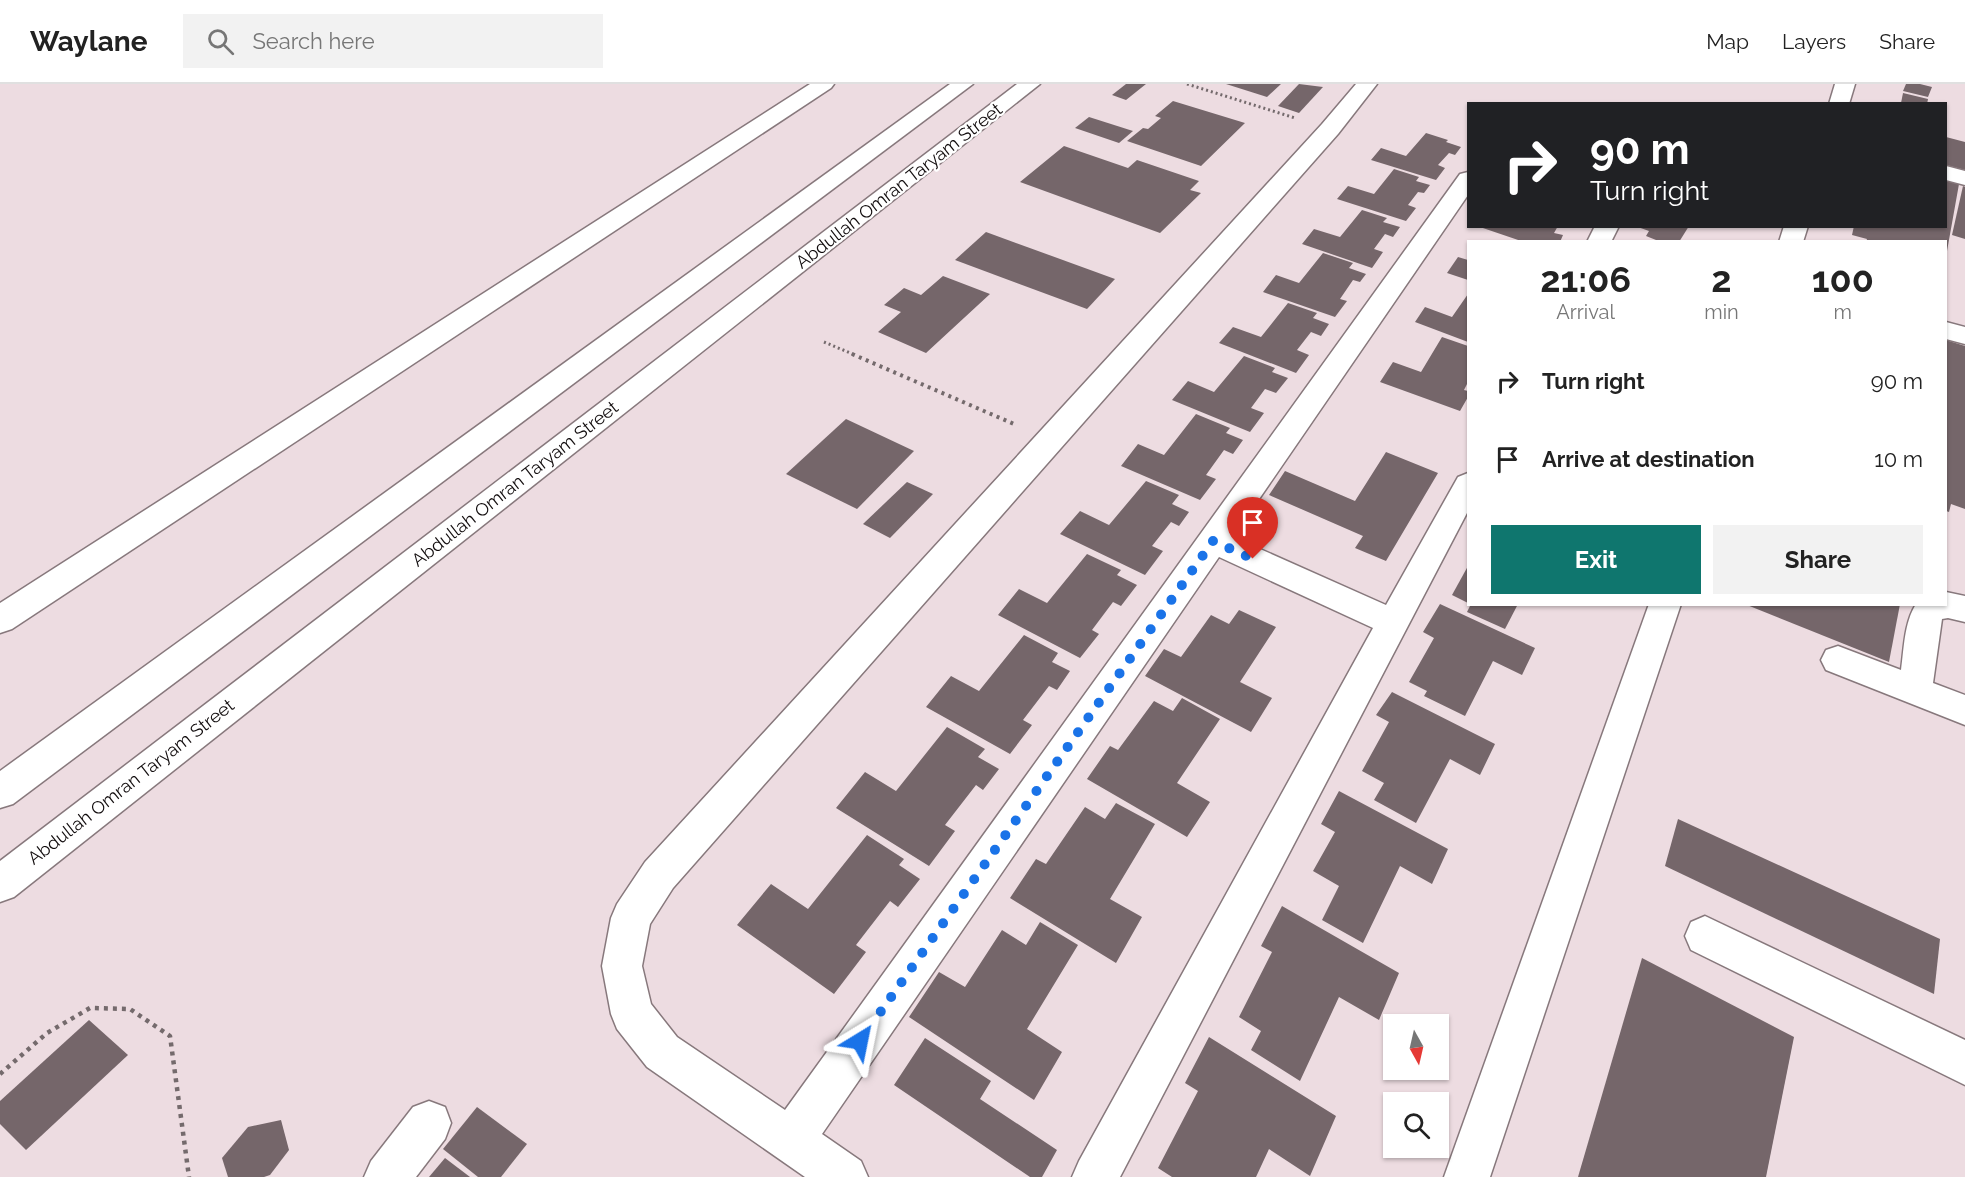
<!DOCTYPE html>
<html lang="en">
<head>
<meta charset="utf-8">
<style>
  body { margin:0; font-family:Raleway,sans-serif; background:#f2f2f2; color:#222; height:100vh; display:flex; flex-direction:column; font-size:22px; white-space:nowrap }
  * { box-sizing:border-box; margin:0 }
  p { font-size:20px; color:#767676 }
  .icon { flex:none; width:33px; height:33px; fill:none; stroke:currentColor; stroke-width:2; stroke-linecap:round; stroke-linejoin:round }
  .map { position:relative; flex:1; overflow:hidden }
  .sheet { position:absolute; left:1467px; top:156px; width:480px; height:366px; display:flex; flex-direction:column; background:#fff; border-radius:0px; box-shadow:0 2px 4px #0004 }
  .sheet>* { flex:none }
  .hud { position:absolute; left:1467px; top:18px; width:480px; height:126px; border-radius:0px; box-shadow:0 2px 4px #0004; background:#202124; color:#fff; overflow:hidden }
  .needle { width:39px; rotate:172deg }
  .controls { position:absolute; left:1383px; top:930px; display:grid; gap:12px }
  .controls a { display:grid; place-items:center; width:66px; height:66px; border-radius:0px; background:#fff; box-shadow:0 2px 4px #0004; font-size:30px }
  .pin { position:absolute; display:grid; place-items:center; width:51px; height:51px; color:#fff; margin:-62px -26px; border-radius:50% 50% 50% 0; rotate:-45deg; box-shadow:0 0 6px #0007 }
  .pin .icon { rotate:45deg }
  .me { position:absolute; width:66px; margin:-33px; rotate:35deg; stroke-linejoin:round; filter:drop-shadow(0 0 4px #0008) }
  .turn { display:flex; align-items:center; gap:21px; height:126px; padding:0 24px; font-size:27px }
  .turn .icon { width:78px; height:78px; stroke-width:2.5 }
  .turn b { display:block; font-size:42px; line-height:51px }
  .eta { display:flex; justify-content:space-evenly; align-items:center; height:102px; text-align:center }
  .eta b { font-size:36px; font-weight:700; line-height:42px }
  .primary-button { display:flex; gap:12px; margin-top:auto; padding:12px 24px }
  .primary-button a { flex:1; height:69px; border-radius:0px; background:#0f766e; color:#fff; font-size:24px; font-weight:700; line-height:69px; text-align:center }
  .primary-button a+a { background:#f2f2f2; color:#222 }
  ul { padding:0; list-style:none }
  li { display:flex; align-items:center; gap:18px; height:78px; padding:0 24px }
  li div { flex:1 }
  li b { display:block; font-size:22px }
  li em { font-style:normal }
  header { display:flex; align-items:center; gap:36px; box-sizing:border-box; height:84px; padding:0 30px; background:#fff; border-bottom:2px solid #e0e0e0 }
  header strong { font-size:28px }
  nav { display:flex; gap:33px; margin-inline-start:auto; font-size:21px }
  .search { width:420px; height:54px; background:#f2f2f2; display:flex; align-items:center; gap:15px; box-sizing:border-box; padding:0 21px; border-radius:0px; color:#767676; font-size:22px }
  .map>svg:first-child { display:block }
  .building { fill:#75666a }
  .lines { fill:none; stroke-linecap:round; stroke-linejoin:round }
  .minor-casing { stroke:#87787c; stroke-width:3 }
  .path-far2 { stroke:#746a6c; stroke-width:3; stroke-dasharray:2 3; stroke-linecap:butt }
  .path-far1 { stroke:#746a6c; stroke-width:4; stroke-dasharray:3 4.5; stroke-linecap:butt }
  .path { stroke:#746a6c; stroke-width:4.5; stroke-dasharray:4 5; stroke-linecap:butt }
  .minor { fill:#fff; fill-rule:evenodd }
  .route { stroke:#1a73e8; stroke-width:10; stroke-dasharray:0 18 }
  .labels { text-anchor:middle; stroke-width:4.5; stroke-linejoin:round; paint-order:stroke }
  .street-label { font-size:18px; fill:#110c0d; stroke:#fff }
</style>
</head>
<body>
<header>
<strong>Waylane</strong>
<div class="search"><svg class="icon" aria-label="search" viewBox="0 0 24 24"><circle cx="10" cy="10" r="6"/><path d="M15 15l6 6"/></svg>Search here</div>
<nav><a>Map</a><a>Layers</a><a>Share</a></nav>
</header>
<div class="map">
<svg width="1965" height="1093" viewBox="0 0 1965 1093">
  <rect width="100%" height="100%" fill="#eddce1"/>
  <g class="building">
    <path d="M1126,0H1146L1126,16L1112,11Z"/>
    <path d="M1226,0H1281L1267,13Z"/>
    <path d="M1299,0L1323,3L1299,29L1278,22Z"/>
    <path d="M1906,0H1920L1932,3L1928,13L1903,7Z"/>
    <path d="M1903,9L1928,15L1927,20L1901,19Z"/>
    <path d="M1173,17L1245,39L1201,82L1127,57L1143,44L1148,45L1161,34L1155,32Z"/>
    <path d="M1089,33L1133,47L1119,59L1075,44Z"/>
    <path d="M1426,49L1448,56L1446,58L1461,63L1455,71L1449,69L1438,81L1445,84L1436,96L1371,76L1381,64L1406,72Z"/>
    <path d="M1946,53L1965,58V86L1946,81Z"/>
    <path d="M1064,62L1128,84L1137,76L1199,97L1190,106L1201,109L1160,149L1020,98Z"/>
    <path d="M1394,85L1419,93L1416,97L1430,101L1424,109L1418,108L1408,121L1416,124L1406,137L1337,115L1348,102L1374,110Z"/>
    <path d="M1946,97L1959,100L1947,167L1946,158H1866L1867,155L1852,151L1854,142H1946Z"/>
    <path d="M1963,102L1965,103V155L1952,151Z"/>
    <path d="M1362,126L1387,134L1383,138L1400,143L1393,153L1385,150L1374,165L1383,168L1372,184L1302,160L1314,145L1340,153Z"/>
    <path d="M1477,142H1558L1554,149L1563,151L1560,158H1524Z"/>
    <path d="M1635,142H1689L1679,158H1661L1646,152L1649,147Z"/>
    <path d="M986,148L1115,195L1087,225L955,176Z"/>
    <path d="M1323,169L1353,179L1349,184L1366,190L1360,198L1353,196L1340,215L1347,217L1335,233L1263,208L1276,191L1299,199Z"/>
    <path d="M1458,173L1468,176V196L1447,189Z"/>
    <path d="M943,192L990,210L926,269L878,248L901,228L884,221L904,204L921,211Z"/>
    <path d="M1468,210V258L1415,238L1425,223L1452,233Z"/>
    <path d="M1288,219L1317,229L1313,234L1329,240L1321,252L1311,248L1297,266L1309,271L1296,289L1219,259L1233,243L1261,253Z"/>
    <path d="M1442,253L1468,262V298L1464,306L1468,307V313L1460,327L1380,298L1393,278L1421,288Z"/>
    <path d="M1946,256L1965,262V425L1951,420L1949,428L1946,427Z"/>
    <path d="M1244,272L1275,284L1272,288L1288,294L1276,309L1265,305L1251,324L1264,329L1250,348L1172,316L1188,297L1214,308Z"/>
    <path d="M1196,330L1230,344L1226,349L1243,356L1233,370L1224,366L1206,391L1216,395L1200,416L1121,382L1138,360L1164,371Z"/>
    <path d="M846,335L914,367L857,425L786,390Z"/>
    <path d="M1386,368L1438,389L1386,477L1355,464L1363,452L1269,411L1285,387L1355,417Z"/>
    <path d="M1146,397L1179,411L1172,420L1189,428L1179,442L1171,438L1152,462L1163,467L1145,491L1060,450L1080,427L1109,441Z"/>
    <path d="M907,398L933,410L890,454L863,440Z"/>
    <path d="M1087,470L1121,486L1117,491L1137,501L1121,522L1113,518L1092,546L1099,550L1080,574L998,531L1019,505L1047,519Z"/>
    <path d="M1468,482V519L1452,511Z"/>
    <path d="M1440,520L1535,564L1522,591L1493,577L1465,632L1424,612L1427,607L1409,598L1434,554L1423,548Z"/>
    <path d="M1471,520H1518L1505,545L1467,528Z"/>
    <path d="M1747,520H1900L1889,578L1747,521Z"/>
    <path d="M1239,526L1276,543L1240,598L1272,614L1251,648L1145,592L1164,565L1181,573L1211,531L1229,540Z"/>
    <path d="M1024,551L1058,569L1052,578L1070,587L1057,606L1049,602L1023,636L1032,641L1010,670L926,623L951,592L979,607Z"/>
    <path d="M1392,608L1495,660L1480,691L1450,675L1416,739L1374,716L1384,699L1362,687L1389,638L1376,631Z"/>
    <path d="M1182,614L1220,635L1177,699L1210,718L1187,753L1087,695L1110,662L1118,666L1154,617L1173,627Z"/>
    <path d="M947,643L985,665L978,673L999,685L983,706L976,701L945,741L955,747L929,782L836,724L865,688L896,707Z"/>
    <path d="M1339,707L1448,765L1432,800L1400,782L1363,859L1322,836L1339,802L1313,787L1335,748L1321,740Z"/>
    <path d="M1116,719L1155,740L1110,815L1142,833L1116,879L1010,814L1036,775L1046,780L1085,723L1105,735Z"/>
    <path d="M1678,735L1940,855L1934,910L1665,782Z"/>
    <path d="M867,751L904,775L899,781L920,795L898,823L890,817L856,861L866,868L834,910L737,841L771,800L808,825Z"/>
    <path d="M1282,822L1399,889L1379,936L1339,913L1300,997L1251,966L1261,947L1239,933L1272,868L1261,862Z"/>
    <path d="M1040,838L1078,861L1027,945L1062,968L1034,1016L909,933L939,888L965,903L1002,846L1026,861Z"/>
    <path d="M1642,874L1794,953L1766,1093H1578Z"/>
    <path d="M89,936L128,971L26,1066L0,1040V1017Z"/>
    <path d="M1209,953L1336,1032L1310,1092L1269,1065L1256,1093H1172L1158,1084L1198,1007L1185,999Z"/>
    <path d="M925,954L991,997L980,1015L1057,1066L1042,1093H1030L894,1001Z"/>
    <path d="M477,1023L527,1060L501,1093H478L443,1065Z"/>
    <path d="M281,1036L289,1066L270,1091L264,1093H228L222,1074L248,1043Z"/>
    <path d="M445,1074L470,1093H429Z"/>
  </g>
  <g class="lines">
    <g class="minor-casing">
      <g id="minor">
        <path d="M810,0H834L831,4L12,545L0,549V519Z"/>
        <path d="M950,0H973L13,720L0,724V687Z"/>
        <path d="M1017,0H1040L14,813L0,818V777Z"/>
        <path d="M1356,0H1377L1338,50L673,804L650,840L642,882L651,920L677,953L785,1026L1460,90L1468,88V111L1233,453L1386,521L1458,393L1468,389V427L1120,1093H1072L1079,1077L1373,544L1219,473L822,1050L861,1077L868,1093H805L647,983L617,945L611,930L602,882L611,834L617,820L645,778L1322,40Z"/>
        <path d="M1835,0H1855L1849,20H1829Z"/>
        <path d="M1946,82L1965,87V101L1946,96Z"/>
        <path d="M1595,142H1619L1611,158H1587Z"/>
        <path d="M1784,142H1808L1803,158H1779Z"/>
        <path d="M1946,238L1965,243V260L1946,255Z"/>
        <path d="M1946,508L1965,512V538L1948,534L1942,535L1933,599L1965,611V641L1826,586L1821,576L1826,566L1838,562L1901,586C1904,565 1904,539 1916,520H1946Z"/>
        <path d="M1649,520H1681L1490,1093H1444Z"/>
        <path d="M1705,832L1965,956V1001L1691,866L1685,852L1691,838Z"/>
        <path d="M429,1017L445,1023L451,1039L445,1055L416,1093H364L371,1077L413,1023Z"/>
      </g>
    </g>
    <g class="path-far2">
      <path d="M1187,0L1295,34"/>
      <path d="M824,258L855,271"/>
    </g>
    <path class="path-far1" d="M852,270L1014,340"/>
    <path class="path" d="M0,990L47,949L90,924L130,925L170,952L189,1093"/>
    <use href="#minor" class="minor"/>
  </g>
  <g class="lines">
    <path class="route" d="M860,957L1213,457L1253,475"/>
  </g>
  <g class="labels">
    <g class="street-label">
      <text transform="translate(899 102) rotate(-38)" y="6">Abdullah Omran Taryam Street</text>
      <text transform="translate(515 400) rotate(-38)" y="6">Abdullah Omran Taryam Street</text>
      <text transform="translate(131 698) rotate(-38)" y="6">Abdullah Omran Taryam Street</text>
    </g>
  </g>
</svg>
<div class="controls">
<a><svg class="needle" viewBox="-14 -14 28 28"><path d="M0-13l5 13h-10z" fill="#e53935"/><path d="M0 13l5-13h-10z" fill="#767676"/></svg></a>
<a><svg class="icon" aria-label="search" viewBox="0 0 24 24"><circle cx="10" cy="10" r="6"/><path d="M15 15l6 6"/></svg></a>
</div>
<div class="pin" style="left:1253px;top:475px;background:#d93025"><svg class="icon" aria-label="arrive" viewBox="0 0 24 24"><path d="M6 21V4h12l-3 4 3 4H6"/></svg></div>
<svg class="me" style="left:860px;top:957px" viewBox="-20 -20 40 40"><path d="M0-17L14 15 0 8-14 15z" fill="#1a73e8" stroke="#fff" stroke-width="4"/></svg>
<div class="hud">
<div class="turn"><svg class="icon" aria-label="right" viewBox="0 0 24 24"><path d="M7 20v-9h11M14 6l5 5-5 5"/></svg><div><b>90 m</b>Turn right</div></div>
</div>
<section class="sheet">
<div class="eta">
<div><b>21:06</b><p>Arrival</p></div>
<div><b>2</b><p>min</p></div>
<div><b>100</b><p>m</p></div>
</div>
<ul>
<li><svg class="icon" aria-label="right" viewBox="0 0 24 24"><path d="M7 20v-9h11M14 6l5 5-5 5"/></svg><div><b>Turn right</b></div><em>90 m</em></li>
<li><svg class="icon" aria-label="arrive" viewBox="0 0 24 24"><path d="M6 21V4h12l-3 4 3 4H6"/></svg><div><b>Arrive at destination</b></div><em>10 m</em></li>
</ul>
<div class="primary-button"><a>Exit</a><a>Share</a></div>
</section>
</div>
</body>
</html>
